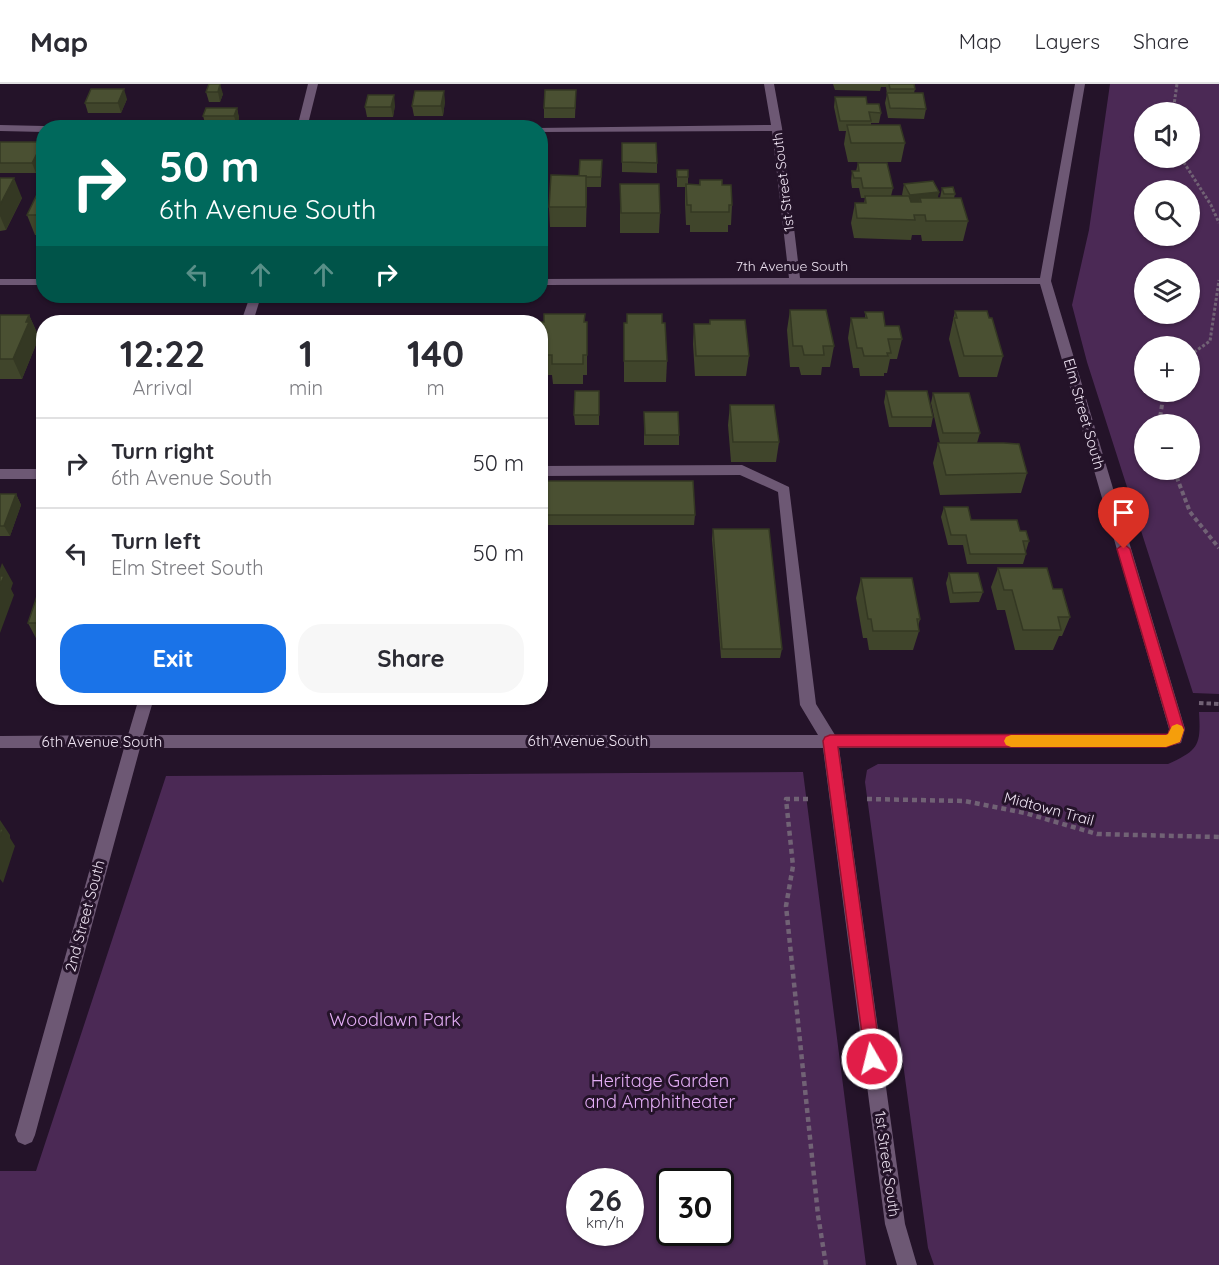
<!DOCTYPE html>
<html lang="en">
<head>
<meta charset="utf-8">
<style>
  body { margin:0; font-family:Quicksand,sans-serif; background:#f7f7f7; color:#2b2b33; height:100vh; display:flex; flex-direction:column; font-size:22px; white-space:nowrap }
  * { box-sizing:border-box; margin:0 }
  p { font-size:20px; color:#7c7c81 }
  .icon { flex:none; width:33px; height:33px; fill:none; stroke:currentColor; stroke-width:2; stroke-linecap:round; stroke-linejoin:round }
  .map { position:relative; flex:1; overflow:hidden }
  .side { position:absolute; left:36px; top:231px; width:512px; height:390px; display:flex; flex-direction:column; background:#fff; border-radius:24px; box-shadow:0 2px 4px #0004 }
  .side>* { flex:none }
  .banner { position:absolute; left:36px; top:36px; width:512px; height:183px; border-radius:24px; box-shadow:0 2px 4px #0004; background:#00695c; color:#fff; overflow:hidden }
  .fabs { position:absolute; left:1134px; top:18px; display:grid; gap:12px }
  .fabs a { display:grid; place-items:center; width:66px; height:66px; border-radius:50%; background:#fff; box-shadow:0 2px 4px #0004; font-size:30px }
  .speed { position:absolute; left:566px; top:1084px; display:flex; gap:12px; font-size:30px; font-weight:700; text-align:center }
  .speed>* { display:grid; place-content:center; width:78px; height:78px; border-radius:50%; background:#fff; box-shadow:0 2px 4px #0004; line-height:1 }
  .speed small { font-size:15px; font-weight:400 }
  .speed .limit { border:3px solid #111; border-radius:9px; background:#fff; color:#111 }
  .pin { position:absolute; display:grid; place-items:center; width:51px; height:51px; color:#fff; margin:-62px -26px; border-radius:50% 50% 50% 0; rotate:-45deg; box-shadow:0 0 6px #0007 }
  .pin .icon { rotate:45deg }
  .me { position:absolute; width:66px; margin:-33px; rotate:352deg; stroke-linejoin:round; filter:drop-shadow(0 0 4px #0008) }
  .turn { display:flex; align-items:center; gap:21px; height:126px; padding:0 24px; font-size:27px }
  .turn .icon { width:78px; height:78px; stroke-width:2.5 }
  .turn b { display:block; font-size:42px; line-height:51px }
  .lanes { display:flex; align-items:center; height:57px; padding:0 24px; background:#0003; justify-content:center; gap:30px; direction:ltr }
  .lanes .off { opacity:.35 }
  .eta { display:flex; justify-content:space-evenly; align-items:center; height:102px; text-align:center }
  .eta b { font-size:36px; font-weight:700; line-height:42px }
  .action { display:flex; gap:12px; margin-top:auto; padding:12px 24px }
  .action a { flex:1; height:69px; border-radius:24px; background:#1a73e8; color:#fff; font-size:24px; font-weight:700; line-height:69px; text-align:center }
  .action a+a { background:#f7f7f7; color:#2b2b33 }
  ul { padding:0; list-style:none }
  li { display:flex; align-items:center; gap:18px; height:90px; padding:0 24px; border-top:2px solid #e1e1e2 }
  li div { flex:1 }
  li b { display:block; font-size:22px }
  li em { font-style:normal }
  header { display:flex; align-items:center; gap:36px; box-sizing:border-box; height:84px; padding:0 30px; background:#fff; border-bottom:2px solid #e1e1e2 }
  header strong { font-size:28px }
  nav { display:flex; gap:33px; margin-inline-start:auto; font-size:21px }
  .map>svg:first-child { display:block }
  .green { fill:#4b2955; fill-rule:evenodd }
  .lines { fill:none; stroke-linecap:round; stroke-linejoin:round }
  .path-far2 { stroke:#716275; stroke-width:3; stroke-dasharray:3 2; stroke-linecap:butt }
  .path-far1 { stroke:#716275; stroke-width:4; stroke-dasharray:4.5 3; stroke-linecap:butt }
  .path { stroke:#716275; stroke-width:4.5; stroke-dasharray:5 4; stroke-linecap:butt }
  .minor { fill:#6d5874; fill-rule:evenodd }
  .wall { fill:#40452b }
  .shaded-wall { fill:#343823 }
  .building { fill:#4a5032; stroke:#343823; stroke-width:1.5 }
  .route { fill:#e11d48; stroke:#92132f; stroke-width:1.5 }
  .slow { fill:#f59e0b }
  .labels { text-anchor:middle; stroke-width:6; stroke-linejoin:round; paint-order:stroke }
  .far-street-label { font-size:14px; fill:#efe4f3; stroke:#241329 }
  .street-label { font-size:15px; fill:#efe4f3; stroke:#241329 }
  .near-park-label { font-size:18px; fill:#e4aef6; stroke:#241329 }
</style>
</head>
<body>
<header>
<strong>Map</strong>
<nav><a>Map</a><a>Layers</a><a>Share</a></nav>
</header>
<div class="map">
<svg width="1219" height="1181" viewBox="0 0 1219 1181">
  <rect width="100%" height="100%" fill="#241329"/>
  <g class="green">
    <path d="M1110,0H1219V610L1193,609L1087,278L1072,221L1089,146ZM1144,28H1190V74H1144ZM1144,106H1190V152H1144ZM1144,184H1190V230H1144ZM1144,262H1190V308H1144ZM1144,340H1190V386H1144Z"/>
    <path d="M1199,628H1219V1181H934L928,1164L865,698L867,686L878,680H1168C1199,666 1201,661 1199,628Z"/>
    <path d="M803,688L866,1181H0V1087H36L166,692ZM579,1098H630V1149H579ZM669,1098H720V1149H669Z"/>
  </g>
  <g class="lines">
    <g class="path-far2">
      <path d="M1173,28L1177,0"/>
      <path d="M1181,74L1211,121L1219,139"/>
      <path d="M1190,271L1210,257L1219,196"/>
    </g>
    <g class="path-far1">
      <path d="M1159,340L1164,308"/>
      <path d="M1174,386L1190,428L1219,464"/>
      <path d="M1199,619L1219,620"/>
    </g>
    <g class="path">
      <path d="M808,715H786L793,782L786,822L818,1131L826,1181"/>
      <path d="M867,715L965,717L1025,729L1097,750L1219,753"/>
    </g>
    <g class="minor">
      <path d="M308,0H318L307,44H297Z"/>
      <path d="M764,0H774L782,44L800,194H1040L1075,0H1085L1051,197L1185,645L1181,659L1166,663L839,664L905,1140L917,1181H897L885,1140L823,664H140L35,1051L32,1058L25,1061L18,1058L15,1051L124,664H0V652L128,651L139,614H154L143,651H818L800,621L778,408L740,391L540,392V382L742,381L789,403L816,620L835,651L1168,650L1169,645L1040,200L540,201V195L789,194L772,47L540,48V44H536L771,41Z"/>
      <path d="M0,41L44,42L48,44H44V48L0,47Z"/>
      <rect x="0" y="195" width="44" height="6"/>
      <path d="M250,212H261L253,238H241Z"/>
      <rect x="0" y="385" width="44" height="10"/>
    </g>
  </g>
  <g class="wall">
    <path d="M209,0L223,10L220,18H209L206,8Z"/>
    <path d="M833,0H914L915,5L914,9L926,25L924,35L888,34L885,19L887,10L886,3H881L880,7L835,6Z"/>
    <path d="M576,6L575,34H544V24Z"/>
    <path d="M835,13L867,20L881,29L879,39H871V41L905,59L901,78H848L844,60L846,47H839L834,23Z"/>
    <path d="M127,15L121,29H88L85,19Z"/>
    <path d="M445,17L443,32H414L412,22Z"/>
    <path d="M395,21L393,33H367L365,23Z"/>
    <path d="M237,24L239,34L237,42H206L203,32Z"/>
    <path d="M0,58H43L36,89H0Z"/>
    <path d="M622,59L657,79V89L622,88Z"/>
    <path d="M602,76L601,103H587L586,143H550L549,123L579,92Z"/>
    <path d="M858,79L893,104L891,112H903L902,111L904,100L939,108L937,114H940L942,104L955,110L954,114L968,137L963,157H922L921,151H912L911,156L854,154L851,139L855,119H864L865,114H861L859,104H852L851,97L852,87H856Z"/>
    <path d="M677,86L688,93V100L699,101L700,96L722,101L732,121L731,141H728V148H690V141H686L685,120V103H677Z"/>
    <path d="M0,94L22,114L6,146L0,147Z"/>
    <path d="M44,96V151H35L27,131Z"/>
    <path d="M620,100L660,129L659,149H620Z"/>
    <path d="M790,226L834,262L830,283H822L821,291H801L799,283H790L787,246Z"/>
    <path d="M955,227L989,234L1003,272L997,293H959L949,255Z"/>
    <path d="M865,228L885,242L902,255L897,275H890L887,289H884V292H860L859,284H853L848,254L851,234H865Z"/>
    <path d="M0,231H29L38,251L36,255L37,258L22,295H0Z"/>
    <path d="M710,236L749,272L746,292H695L693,260L694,240H709Z"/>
    <path d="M540,238H587V291H583V300H553L552,291H540Z"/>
    <path d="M624,239L667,277L666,298H624Z"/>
    <path d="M44,275V293L40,284Z"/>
    <path d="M599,307V341H575L574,331Z"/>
    <path d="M886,307L933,333L931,343H889L884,318Z"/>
    <path d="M933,309L980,349L977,359L1027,389L1021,409L940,411L933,379L938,359H940L931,319Z"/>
    <path d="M730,321L779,358L776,378H731L728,341Z"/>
    <path d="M644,328L679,351V361H644Z"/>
    <path d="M540,397L695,431L694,441H540Z"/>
    <path d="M0,410H16L21,421L10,452H0Z"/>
    <path d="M944,423L971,436L1020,447L1029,457L1026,467V470L1023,480H967L963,461H948L941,433Z"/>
    <path d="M713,445L782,565L780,574H721L712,455Z"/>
    <path d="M998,484L1053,505L1070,533L1062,552H1059L1053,566H1015L1005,526H997L991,503Z"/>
    <path d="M949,489L983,508L979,518L950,519L946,499Z"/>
    <path d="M861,494L920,535L918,543L919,547L913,566H869L867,554H863L856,514Z"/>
    <path d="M44,500V558H38L28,539Z"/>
  </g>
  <g class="shaded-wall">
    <path d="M220,0L223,10L220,18L218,8Z"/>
    <path d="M124,5L127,15L121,29L118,19Z"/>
    <path d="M444,7L445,17L443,32L441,22Z"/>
    <path d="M394,11L395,21L393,33L391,23Z"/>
    <path d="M237,24L239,34L237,42L234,32Z"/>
    <path d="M43,58L44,75L36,89L32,79Z"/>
    <path d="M14,94L22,114L6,146L0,132V121Z"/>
    <path d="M939,108L937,118L920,114L919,120L908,121L910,111Z"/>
    <path d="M29,231L38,251L36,255L37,258L22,295L13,275Z"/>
    <path d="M16,410L21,421L10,452L4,442Z"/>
    <path d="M2,479L13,499L11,505L14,511L0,549V485Z"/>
    <path d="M0,736L10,751V754L15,762L3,799L0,795Z"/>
  </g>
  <g class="building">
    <path d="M209,0H220L218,8H206Z"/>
    <path d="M889,0H914L915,5H890Z"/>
    <path d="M91,5H124L118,19H85Z"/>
    <path d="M545,6H576L575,24H544Z"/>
    <path d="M415,7H444L441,22H412Z"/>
    <path d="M887,9H923L926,25L890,24Z"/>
    <path d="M368,11H394L391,23H365Z"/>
    <path d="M835,13H866L867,20H879L881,29L869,28L871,37H840Z"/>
    <path d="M206,24H237L234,32H203Z"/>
    <path d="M847,41H900L905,59H851Z"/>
    <path d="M0,58H43L32,79H0Z"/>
    <path d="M622,59H656L657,79L622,78Z"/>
    <path d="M580,76H602L601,93H586V92H579Z"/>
    <path d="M858,79H887L893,104H863L861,94H854L852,87H859Z"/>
    <rect x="677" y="86" width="11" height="7"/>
    <path d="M551,91L586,92V123H549Z"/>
    <path d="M0,94H14L0,121Z"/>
    <path d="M44,96V131H27Z"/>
    <path d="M700,96H722V101H731L732,121H729V128H691V121H687L686,100L700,101Z"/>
    <path d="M933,97L939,108L910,111L904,100Z"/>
    <path d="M620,100H659L660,129H621Z"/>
    <path d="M953,103L955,110H944L942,104Z"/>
    <path d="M865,112H909L911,118H921L920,114H961L968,137H926L925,131H914L915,136L857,134L855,119H866Z"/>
    <path d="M790,226H826L834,262H823L824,271H804L802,262H793Z"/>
    <path d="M955,227H987L989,234H992L1003,272H964L954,234H957Z"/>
    <path d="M865,228H883L885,242H899L902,255H888L891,269H887L888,272H864L862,264H857L851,234H867Z"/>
    <path d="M544,230H585L584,238H587V271H583V280H552V271H540L539,238H544Z"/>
    <path d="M627,230H662V239H665L667,277H624V239H627Z"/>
    <path d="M0,231H29L26,238H29L13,275H0Z"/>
    <path d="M310,232H353L351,238H308Z"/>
    <path d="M144,235H187L186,238H142Z"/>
    <path d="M381,236H426V238H380Z"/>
    <path d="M710,236H745L749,272H696L694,240H710Z"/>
    <path d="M44,275V284H40Z"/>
    <path d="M575,307H599V331H574Z"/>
    <path d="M886,307H927L933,333H892Z"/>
    <path d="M933,309H969L980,349H943Z"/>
    <path d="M730,321H774L779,358H733Z"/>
    <path d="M644,328H678L679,351H645Z"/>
    <path d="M938,359H1004L1019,360L1027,389L946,391Z"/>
    <path d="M540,397H693L695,431H540Z"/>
    <path d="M0,410H16L4,442H0Z"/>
    <path d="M944,423H968L971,436H1017L1020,447H1026L1029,457H1023L1026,470H970L966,451H951Z"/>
    <path d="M713,445H769L782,565H722Z"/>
    <path d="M998,484H1047L1053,505H1062L1070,533H1058L1061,546H1023L1012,506H1004Z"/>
    <path d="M949,489H978L983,508L953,509Z"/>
    <path d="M0,492H4L0,501Z"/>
    <path d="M861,494H912L920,535H917L919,547H873L871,535H868Z"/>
    <path d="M41,500H44V539H28Z"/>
    <path d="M0,745H3L0,753Z"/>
  </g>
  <path class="route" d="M1124,460L1130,465L1184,645L1180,658L1166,663H838L881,975L878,980L872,983L866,980L823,657L825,653L830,651L1168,650L1170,645L1117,465Z"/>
  <path class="slow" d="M1177,640L1182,642L1184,646L1180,658L1166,663H1011L1006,661L1004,657L1006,653L1011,651H1166L1168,650L1172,642Z"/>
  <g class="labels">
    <g class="far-street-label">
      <text transform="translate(783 98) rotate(-97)" y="5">1st Street South</text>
      <text x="792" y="187">7th Avenue South</text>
    </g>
    <g class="street-label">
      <text transform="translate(1084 330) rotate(74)" y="5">Elm Street South</text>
      <text x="588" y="662">6th Avenue South</text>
      <text x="102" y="663">6th Avenue South</text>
      <text transform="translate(1049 725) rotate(15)" y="5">Midtown Trail</text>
      <text transform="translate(85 832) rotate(-75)" y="5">2nd Street South</text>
      <text transform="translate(887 1080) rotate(82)" y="5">1st Street South</text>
    </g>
    <g class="near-park-label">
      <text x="395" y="942">Woodlawn Park</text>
      <text x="660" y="1003">Heritage Garden<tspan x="660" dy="21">and Amphitheater</tspan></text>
    </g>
  </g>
</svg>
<div class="fabs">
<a><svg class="icon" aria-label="sound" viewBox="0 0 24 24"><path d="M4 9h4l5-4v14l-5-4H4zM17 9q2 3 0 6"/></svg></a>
<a><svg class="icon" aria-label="search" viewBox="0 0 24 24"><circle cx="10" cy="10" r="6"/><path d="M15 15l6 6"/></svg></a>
<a><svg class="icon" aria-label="layers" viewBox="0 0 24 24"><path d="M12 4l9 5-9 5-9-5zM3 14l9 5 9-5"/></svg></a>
<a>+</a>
<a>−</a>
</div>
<div class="speed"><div>26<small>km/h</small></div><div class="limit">30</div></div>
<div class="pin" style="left:1124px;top:465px;background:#d93025"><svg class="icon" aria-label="arrive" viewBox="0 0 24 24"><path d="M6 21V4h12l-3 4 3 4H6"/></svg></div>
<svg class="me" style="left:872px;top:975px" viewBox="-20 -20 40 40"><circle r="17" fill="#e11d48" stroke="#fff" stroke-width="3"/><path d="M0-11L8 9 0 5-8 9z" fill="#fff"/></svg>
<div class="banner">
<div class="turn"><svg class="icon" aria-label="right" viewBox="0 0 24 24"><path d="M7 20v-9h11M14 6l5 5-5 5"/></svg><div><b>50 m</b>6th Avenue South</div></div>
<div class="lanes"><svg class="icon off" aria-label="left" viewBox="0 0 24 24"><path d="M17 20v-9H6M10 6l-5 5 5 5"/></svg><svg class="icon off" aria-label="ahead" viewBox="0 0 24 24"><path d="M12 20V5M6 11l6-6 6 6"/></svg><svg class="icon off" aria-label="ahead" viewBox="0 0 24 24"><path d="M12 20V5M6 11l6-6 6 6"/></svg><svg class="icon" aria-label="right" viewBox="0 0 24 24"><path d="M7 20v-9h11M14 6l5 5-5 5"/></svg></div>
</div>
<section class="side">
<div class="eta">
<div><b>12:22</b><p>Arrival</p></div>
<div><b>1</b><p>min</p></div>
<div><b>140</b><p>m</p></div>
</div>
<ul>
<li><svg class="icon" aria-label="right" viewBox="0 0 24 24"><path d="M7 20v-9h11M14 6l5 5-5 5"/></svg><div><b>Turn right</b><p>6th Avenue South</p></div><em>50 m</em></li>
<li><svg class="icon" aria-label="left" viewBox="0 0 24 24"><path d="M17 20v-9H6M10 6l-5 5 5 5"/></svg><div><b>Turn left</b><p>Elm Street South</p></div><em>50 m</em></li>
</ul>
<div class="action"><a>Exit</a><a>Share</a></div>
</section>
</div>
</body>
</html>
